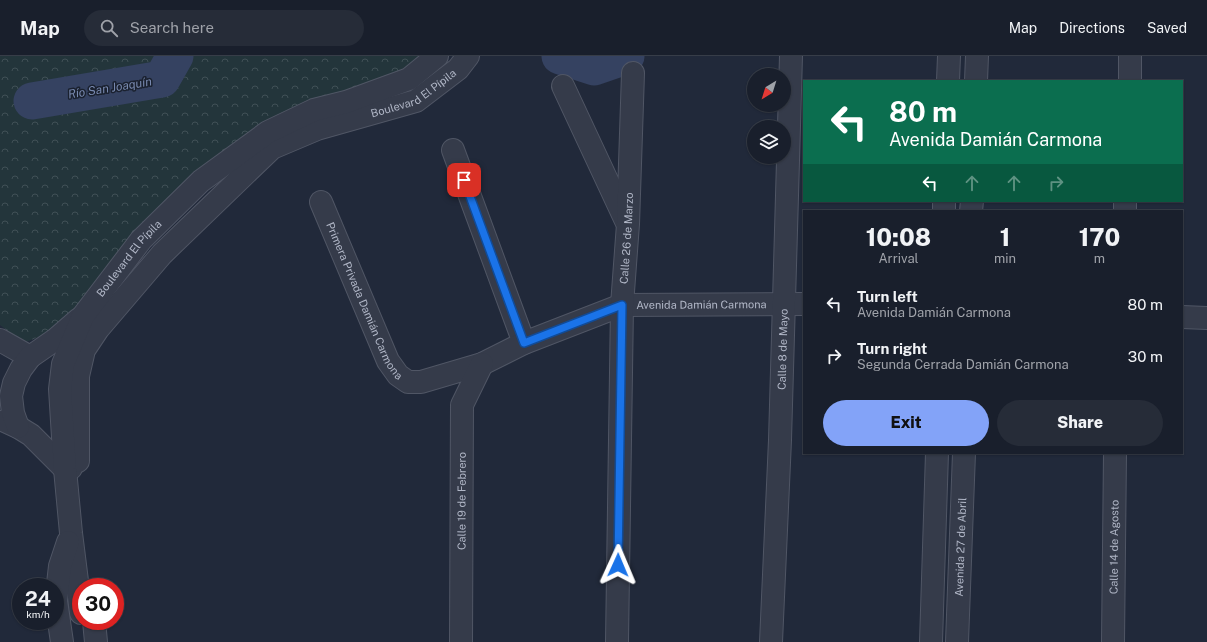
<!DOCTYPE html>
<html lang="en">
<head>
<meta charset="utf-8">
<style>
  body { margin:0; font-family:"Public Sans",sans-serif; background:#262c38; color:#f1f3f6; height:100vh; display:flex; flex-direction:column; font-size:15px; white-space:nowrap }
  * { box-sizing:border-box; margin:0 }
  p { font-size:13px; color:#9fa2a9 }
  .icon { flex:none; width:22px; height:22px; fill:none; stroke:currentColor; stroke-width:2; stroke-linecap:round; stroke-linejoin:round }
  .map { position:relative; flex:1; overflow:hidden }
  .sheet { position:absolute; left:803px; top:154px; width:380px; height:244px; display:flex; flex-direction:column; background:#191f2c; border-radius:0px; box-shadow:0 1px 3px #0004,0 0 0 1px #373d48 }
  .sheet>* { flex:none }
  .banner { position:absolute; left:803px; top:24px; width:380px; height:122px; border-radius:0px; box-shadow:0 1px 3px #0004,0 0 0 1px #373d48; background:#0b6e4f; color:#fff; overflow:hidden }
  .needle { width:26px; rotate:218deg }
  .buttons { position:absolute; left:747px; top:12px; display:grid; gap:8px }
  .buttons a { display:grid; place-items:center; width:44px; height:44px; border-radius:50%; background:#191f2c; box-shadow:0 1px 3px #0004,0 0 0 1px #373d48; font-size:20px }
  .speed { position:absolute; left:12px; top:522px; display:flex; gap:8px; font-size:20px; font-weight:700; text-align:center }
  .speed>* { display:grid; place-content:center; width:52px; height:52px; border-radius:50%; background:#191f2c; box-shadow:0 1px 3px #0004,0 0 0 1px #373d48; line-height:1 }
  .speed small { font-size:10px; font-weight:400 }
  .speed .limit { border:6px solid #d22; background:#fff; color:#111 }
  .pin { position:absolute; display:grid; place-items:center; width:34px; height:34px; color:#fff; margin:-17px; border-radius:8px; box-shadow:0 2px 6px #0006 }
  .me { position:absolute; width:44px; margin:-22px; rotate:1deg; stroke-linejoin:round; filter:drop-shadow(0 0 3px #0008) }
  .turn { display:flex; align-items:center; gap:14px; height:84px; padding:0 20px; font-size:18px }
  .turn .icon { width:52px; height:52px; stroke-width:2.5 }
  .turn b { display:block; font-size:28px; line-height:34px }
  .lanes { display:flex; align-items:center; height:38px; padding:0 20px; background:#0003; justify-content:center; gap:20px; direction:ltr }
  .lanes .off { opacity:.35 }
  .eta { display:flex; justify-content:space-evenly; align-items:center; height:68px; text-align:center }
  .eta b { font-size:24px; font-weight:800; line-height:28px }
  .action { display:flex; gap:8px; margin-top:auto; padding:8px 20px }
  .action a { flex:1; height:46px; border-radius:24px; background:#83a3f8; color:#111; font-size:16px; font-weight:800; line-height:46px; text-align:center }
  .action a+a { background:#262c38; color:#f1f3f6 }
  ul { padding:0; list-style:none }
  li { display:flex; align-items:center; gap:12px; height:52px; padding:0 20px }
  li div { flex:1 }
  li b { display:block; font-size:15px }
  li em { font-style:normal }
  header { display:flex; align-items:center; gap:24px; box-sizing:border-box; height:56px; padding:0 20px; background:#191f2c; border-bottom:1px solid #373d48 }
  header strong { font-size:19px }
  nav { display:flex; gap:22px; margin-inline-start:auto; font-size:14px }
  .search { width:280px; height:36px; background:#262c38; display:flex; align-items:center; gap:10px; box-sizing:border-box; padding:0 14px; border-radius:22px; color:#9fa2a9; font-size:15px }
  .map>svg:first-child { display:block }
  .forest { fill:url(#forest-crowns) }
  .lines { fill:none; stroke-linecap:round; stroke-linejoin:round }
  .river { stroke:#354261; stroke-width:37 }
  .minor-casing { stroke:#505665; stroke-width:24 }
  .minor { stroke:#353b4a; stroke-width:22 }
  .route-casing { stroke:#114b97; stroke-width:10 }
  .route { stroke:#1a73e8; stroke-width:7 }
  .labels { text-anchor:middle; stroke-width:3; stroke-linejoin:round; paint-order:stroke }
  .street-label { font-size:11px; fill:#b0b6c6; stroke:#1a212f }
  .water-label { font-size:12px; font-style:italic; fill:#7889af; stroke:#1a212f }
</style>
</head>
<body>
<header>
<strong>Map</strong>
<div class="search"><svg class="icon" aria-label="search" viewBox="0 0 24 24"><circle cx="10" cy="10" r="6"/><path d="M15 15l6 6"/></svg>Search here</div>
<nav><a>Map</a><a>Directions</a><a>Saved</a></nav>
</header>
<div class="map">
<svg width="1207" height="586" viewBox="0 0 1207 586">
  <defs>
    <pattern id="forest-crowns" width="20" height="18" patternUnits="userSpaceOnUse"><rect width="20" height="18" fill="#23353b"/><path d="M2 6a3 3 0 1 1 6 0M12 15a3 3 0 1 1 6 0" fill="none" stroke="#405056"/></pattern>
  </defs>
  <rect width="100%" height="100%" fill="#21293a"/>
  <path class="forest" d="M0,0H428L423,6L279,63L60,272L24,287L0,269Z"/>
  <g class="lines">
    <g class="river">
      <path d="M560,0L594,11L626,0"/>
      <path d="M32,45L162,23L175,0"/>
    </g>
    <g class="minor-casing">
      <g id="minor">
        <path d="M948,25L949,0"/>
        <path d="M976,25L977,0"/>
        <path d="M1130,25V0"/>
        <path d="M563,30L626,165"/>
        <path d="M453,94L524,287"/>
        <path id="s1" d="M321,146L388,305L398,319L408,326H421L482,308L524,287L622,249L804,248"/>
        <path d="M944,155V145"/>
        <path d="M971,155L972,145"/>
        <path d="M1125,155V145"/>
        <path d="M1182,261L1207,262"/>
        <path d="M0,284L30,301"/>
        <path d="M5,365L18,371L31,379L65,413L71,412"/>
        <path d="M18,371L13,357L11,340L14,327L21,313L30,301L56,283L79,263"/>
        <path id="s2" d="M78,405V320L84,294L98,273L162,198L272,92L317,73L416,45L458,13L468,0"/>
        <path id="s3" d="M81,557L71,477L65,413L60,333L63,308L83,260L141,184L201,125L268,76L314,54L346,46L409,23L437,0"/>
        <path d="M94,565L96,586"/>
        <path d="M62,586L56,545L60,510L68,486"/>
        <path id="s4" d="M461,586L462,349L482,308"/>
        <path id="s5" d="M617,586L622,249L628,168L633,17"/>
        <path id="s6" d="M771,586L780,384L791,0"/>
        <path d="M931,586L937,397"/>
        <path id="s7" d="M957,586L964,397"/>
        <path id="s8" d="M1113,586L1115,397"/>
      </g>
    </g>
    <use href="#minor" class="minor"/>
  </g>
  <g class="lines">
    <g class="route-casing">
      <path id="route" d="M464,124L524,287L622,249L618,509"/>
    </g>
    <use href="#route" class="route"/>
  </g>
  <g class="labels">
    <g class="street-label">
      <text dy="4" stroke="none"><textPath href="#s2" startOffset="541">Boulevard El Pípila</textPath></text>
      <text dy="4" stroke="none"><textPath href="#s5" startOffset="404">Calle 26 de Marzo</textPath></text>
      <text dy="4" stroke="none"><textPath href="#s3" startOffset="376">Boulevard El Pípila</textPath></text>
      <text dy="4" stroke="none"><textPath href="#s1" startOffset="108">Primera Privada Damián Carmona</textPath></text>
      <text dy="4" stroke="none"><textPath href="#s1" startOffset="510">Avenida Damián Carmona</textPath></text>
      <text dy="4" stroke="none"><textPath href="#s6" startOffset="293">Calle 8 de Mayo</textPath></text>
      <text dy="4" stroke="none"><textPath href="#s4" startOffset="141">Calle 19 de Febrero</textPath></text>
      <text dy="4" stroke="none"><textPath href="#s7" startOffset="95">Avenida 27 de Abril</textPath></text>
      <text dy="4" stroke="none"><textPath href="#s8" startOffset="95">Calle 14 de Agosto</textPath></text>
    </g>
    <g class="water-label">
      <text transform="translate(110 32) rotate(-9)" y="4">Río San Joaquín</text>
    </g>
  </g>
</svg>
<div class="buttons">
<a><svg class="needle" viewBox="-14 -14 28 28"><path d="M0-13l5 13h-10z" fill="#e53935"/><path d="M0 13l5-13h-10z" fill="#9fa2a9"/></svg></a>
<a><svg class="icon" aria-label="layers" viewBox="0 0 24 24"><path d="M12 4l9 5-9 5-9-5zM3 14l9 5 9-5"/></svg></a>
</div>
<div class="speed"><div>24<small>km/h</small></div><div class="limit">30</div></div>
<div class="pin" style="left:464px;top:124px;background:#d93025"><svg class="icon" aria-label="arrive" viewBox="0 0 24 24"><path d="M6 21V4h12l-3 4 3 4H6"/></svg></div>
<svg class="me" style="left:618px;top:509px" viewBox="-20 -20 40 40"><path d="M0-17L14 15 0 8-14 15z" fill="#1a73e8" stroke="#fff" stroke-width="4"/></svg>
<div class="banner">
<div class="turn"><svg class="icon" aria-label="left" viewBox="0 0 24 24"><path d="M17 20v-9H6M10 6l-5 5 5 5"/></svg><div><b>80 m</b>Avenida Damián Carmona</div></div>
<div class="lanes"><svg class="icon" aria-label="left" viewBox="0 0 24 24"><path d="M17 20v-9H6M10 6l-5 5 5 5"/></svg><svg class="icon off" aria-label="ahead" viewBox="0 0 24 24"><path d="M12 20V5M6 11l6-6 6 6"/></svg><svg class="icon off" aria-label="ahead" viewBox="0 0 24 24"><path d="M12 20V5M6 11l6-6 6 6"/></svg><svg class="icon off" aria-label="right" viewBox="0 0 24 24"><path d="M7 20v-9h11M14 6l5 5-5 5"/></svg></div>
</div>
<section class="sheet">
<div class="eta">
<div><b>10:08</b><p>Arrival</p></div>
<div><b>1</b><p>min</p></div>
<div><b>170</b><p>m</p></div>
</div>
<ul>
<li><svg class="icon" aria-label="left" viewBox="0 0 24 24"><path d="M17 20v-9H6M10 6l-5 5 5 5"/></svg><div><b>Turn left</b><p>Avenida Damián Carmona</p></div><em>80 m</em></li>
<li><svg class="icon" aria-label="right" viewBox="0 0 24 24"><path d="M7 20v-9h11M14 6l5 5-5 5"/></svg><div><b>Turn right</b><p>Segunda Cerrada Damián Carmona</p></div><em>30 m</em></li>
</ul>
<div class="action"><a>Exit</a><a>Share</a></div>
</section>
</div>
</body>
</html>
